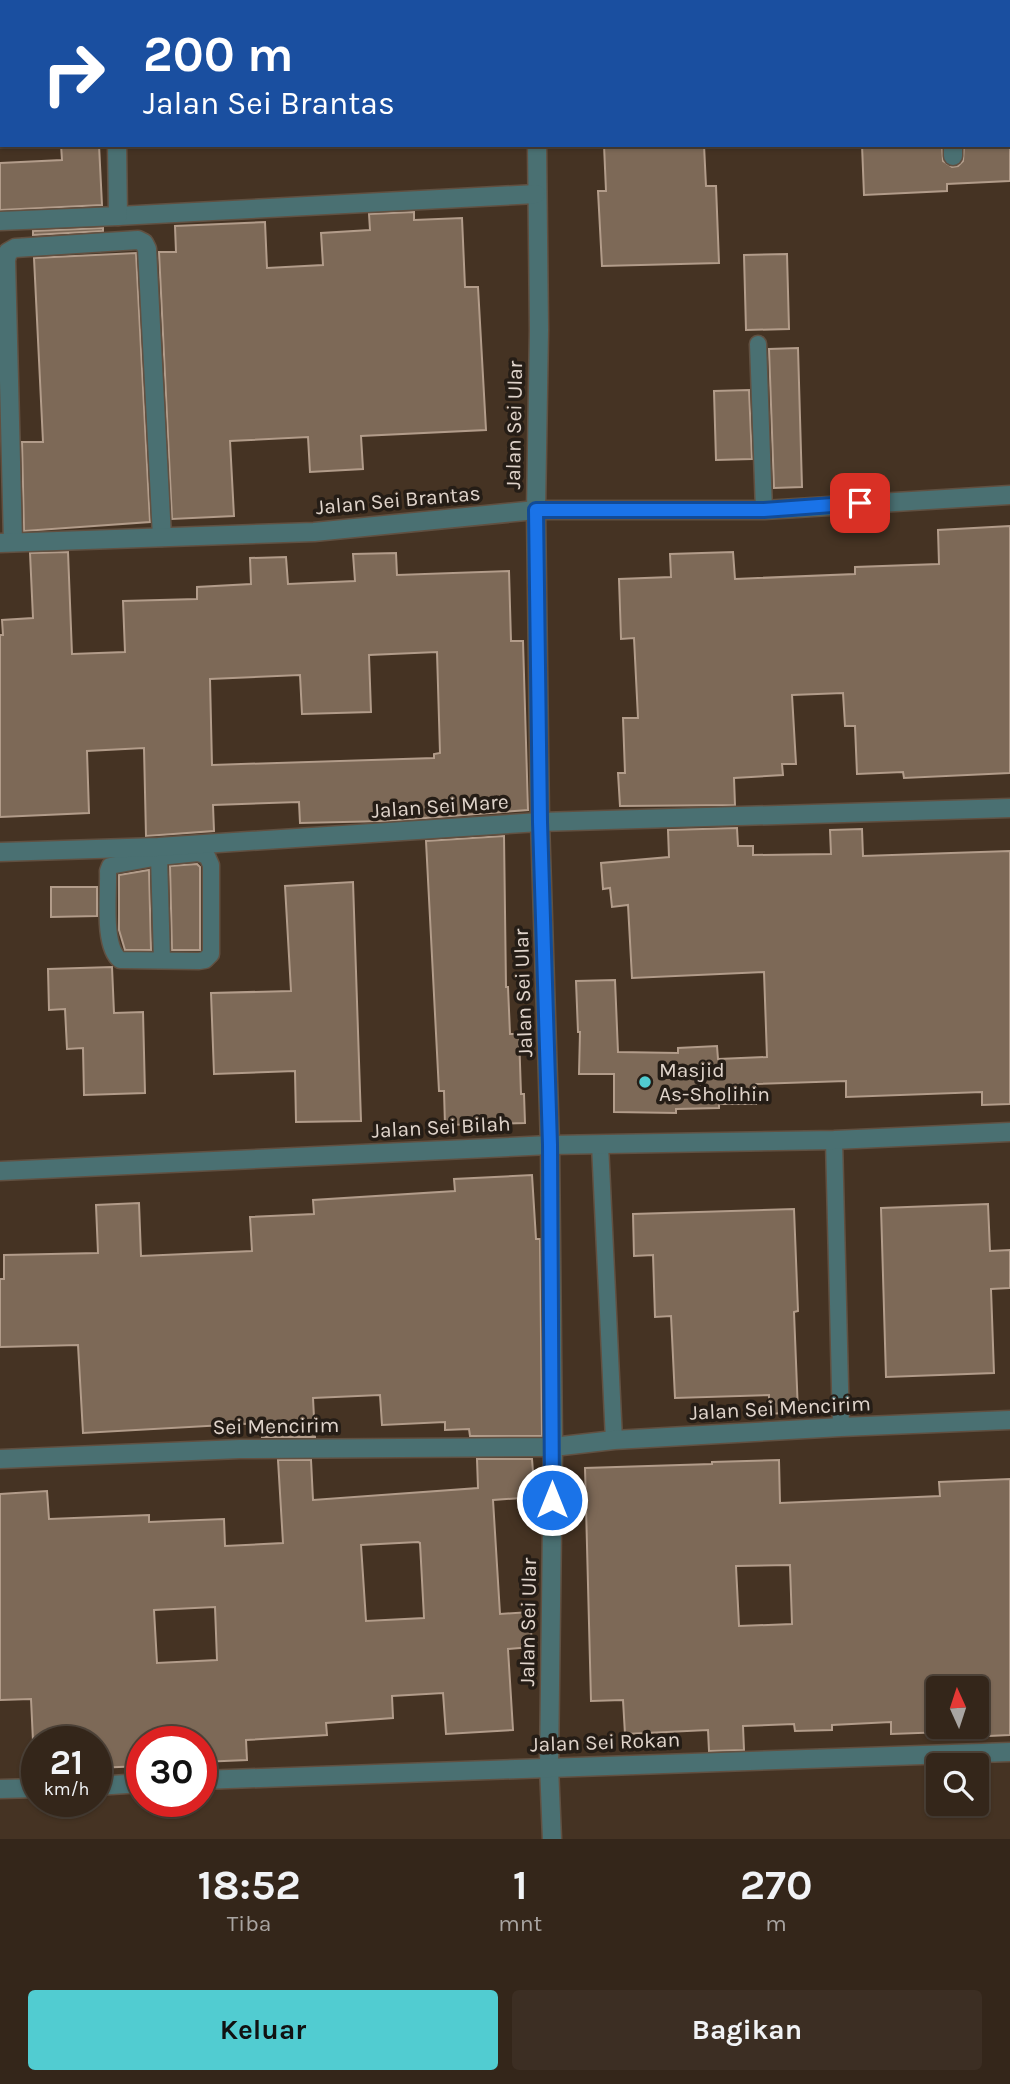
<!DOCTYPE html>
<html lang="id">
<head>
<meta charset="utf-8">
<style>
  body { margin:0; font-family:Karla,sans-serif; background:#3c2e23; color:#f1f3f6; height:100vh; display:flex; flex-direction:column; font-size:26px; white-space:nowrap }
  * { box-sizing:border-box; margin:0 }
  p { font-size:23px; color:#a9a5a2 }
  .icon { flex:none; width:38px; height:38px; fill:none; stroke:currentColor; stroke-width:2; stroke-linecap:round; stroke-linejoin:round }
  .map { position:relative; height:1839px; overflow:hidden }
  .details { display:flex; flex-direction:column; background:#34261a; flex:1 }
  .details>* { flex:none }
  .guide { position:absolute; left:0px; top:0px; width:1012px; height:147px; box-shadow:0 2px 5px #0004,0 0 0 2px #4e4339; background:#1a4fa0; color:#fff; overflow:hidden }
  .needle { width:46px; rotate:357deg }
  .buttons { position:absolute; left:926px; top:1676px; display:grid; gap:14px }
  .buttons a { display:grid; place-items:center; width:63px; height:63px; border-radius:7px; background:#34261a; box-shadow:0 2px 5px #0004,0 0 0 2px #4e4339; font-size:35px }
  .speed { position:absolute; left:21px; top:1726px; display:flex; gap:14px; font-size:35px; font-weight:700; text-align:center }
  .speed>* { display:grid; place-content:center; width:91px; height:91px; border-radius:50%; background:#34261a; box-shadow:0 2px 5px #0004,0 0 0 2px #4e4339; line-height:1 }
  .speed small { font-size:18px; font-weight:400 }
  .speed .limit { border:10px solid #d22; background:#fff; color:#111 }
  .pin { position:absolute; display:grid; place-items:center; width:60px; height:60px; color:#fff; margin:-30px; border-radius:14px; box-shadow:0 4px 10px #0006 }
  .me { position:absolute; width:77px; margin:-38px; rotate:0deg; stroke-linejoin:round; filter:drop-shadow(0 0 5px #0008) }
  .turn { display:flex; align-items:center; gap:24px; height:147px; padding:0 28px; font-size:32px }
  .turn .icon { width:91px; height:91px; stroke-width:2.5 }
  .turn b { display:block; font-size:49px; line-height:60px }
  .eta { display:flex; justify-content:space-evenly; align-items:center; height:119px; text-align:center }
  .eta b { font-size:42px; font-weight:700; line-height:49px }
  .action { display:flex; gap:14px; margin-top:auto; padding:14px 28px }
  .action a { flex:1; height:80px; border-radius:7px; background:#51ccd1; color:#111; font-size:28px; font-weight:700; line-height:80px; text-align:center }
  .action a+a { background:#3c2e23; color:#f1f3f6 }
  .map>svg:first-child { display:block }
  .building { fill:#7d6957; stroke:#b29c8a; stroke-width:2; fill-rule:evenodd }
  .lines { fill:none; stroke-linecap:round; stroke-linejoin:round }
  .service-casing { stroke:#615041; stroke-width:19 }
  .minor-casing { stroke:#615041; stroke-width:21 }
  .service { stroke:#4a7072; stroke-width:16 }
  .minor { stroke:#4a7072; stroke-width:18 }
  .route-casing { stroke:#114b97; stroke-width:18 }
  .route { stroke:#1a73e8; stroke-width:12 }
  .poi-dot { fill:#51ccd1; stroke:#251d16; stroke-width:2.5 }
  .labels { text-anchor:middle; stroke-width:7; stroke-linejoin:round; paint-order:stroke }
  .street-label { font-size:21px; fill:#e0d4cb; stroke:#251d16 }
  .poi-label { font-size:21px; fill:#e0d4cb; stroke:#251d16; text-anchor:start }
</style>
</head>
<body>
<div class="map">
<svg width="1010" height="1839" viewBox="0 0 1010 1839">
  <rect width="100%" height="100%" fill="#453323"/>
  <g class="building">
    <path d="M61,145H99L102,205L0,210V163L62,160Z"/>
    <path d="M604,145H704L706,186H716L719,263L602,266L598,191H606Z"/>
    <path d="M862,145H942L943,161L952,167L958,166L963,161L964,145H1010V181L947,184V191L864,195Z"/>
    <path d="M414,212V220L462,218L465,287H478L486,430L361,436L363,469L310,472L308,437L230,441L234,516L172,519L159,252H176L175,226L265,222L267,268L323,265L321,233L370,230L369,214Z"/>
    <path d="M103,228V231L33,235V231Z"/>
    <path d="M136,253L150,522L24,531L22,442H43L34,258Z"/>
    <path d="M787,254L789,329L746,330L744,255Z"/>
    <path d="M798,348L802,487L774,488L769,349Z"/>
    <path d="M749,390L752,459L716,460L714,391Z"/>
    <path d="M1010,526V773L904,778L903,772L857,774L855,726H845L843,693L792,695L796,764H782L783,775L734,778L735,805L620,806L618,773H625L623,718H638L634,638L621,639L619,579L671,577L670,554L733,552L735,579L855,574V567L939,564L938,530Z"/>
    <path d="M68,552L72,654L125,652L123,601L197,599V587L251,584L250,558L286,557L288,584L355,581L353,554L396,553L397,575L509,571L511,641H523L528,810L387,821L300,823L299,802L213,805L214,831L146,836L144,748L87,751L89,813L0,817V635H3L2,620L33,618L30,553ZM437,652L440,753L434,754V758L212,765L210,679L300,675L302,714L371,712L369,655Z"/>
    <path d="M737,828L738,846H753V855L831,854L830,830L862,829L863,856L1010,851V1104L982,1105V1092L846,1097V1081L756,1084V1104H719V1108L676,1109V1113L614,1112V1074H579L580,1032H578L576,981L615,980L618,1052L678,1053V1048L717,1046L718,1059L767,1057L764,972L632,978L628,905L612,907L610,888L603,889L601,863L669,857L668,830Z"/>
    <path d="M504,836L506,987H508L510,1034H519L521,1094H524L525,1123L445,1125L444,1091H439L426,841Z"/>
    <path d="M197,864L200,867V950H172L170,866Z"/>
    <path d="M149,870L151,950H125L119,930V875Z"/>
    <path d="M353,882L361,1121L296,1122L295,1071L214,1074L211,993L291,991L285,886Z"/>
    <path d="M51,887H97V916L51,917Z"/>
    <path d="M112,967L114,1013L143,1012L145,1093L84,1095L83,1048L67,1049L65,1009L49,1010L48,969Z"/>
    <path d="M532,1175L536,1239H540L542,1436H470L469,1429L445,1430V1422L382,1425L380,1395L313,1398L315,1437H262L261,1423L83,1433L78,1345L0,1347V1279H4V1255L98,1253L96,1205L139,1203L141,1256L252,1251L250,1217L314,1214L313,1200L455,1191L454,1179Z"/>
    <path d="M988,1204L990,1251L1010,1250V1288L991,1289L994,1373L886,1377L881,1208Z"/>
    <path d="M794,1209L798,1311L794,1312L798,1412L769,1414V1395L675,1398L671,1316L655,1317L653,1255L634,1256L633,1214Z"/>
    <path d="M477,1459H532L535,1497L493,1500L500,1614L530,1612L532,1647L508,1649L513,1730L446,1734L443,1693L392,1696L393,1718L326,1723L327,1735L246,1740L247,1760L201,1762V1741H142V1766L96,1768V1741H33L31,1699L0,1700V1494L47,1491L49,1519L149,1515V1522L224,1519L225,1546L283,1543L278,1460H311L313,1500L478,1488ZM418,1542L420,1543L424,1618L366,1621L361,1545ZM215,1607L217,1660L157,1663L154,1610Z"/>
    <path d="M779,1460L780,1503L940,1496L939,1482L1010,1479V1735L946,1738V1732L891,1734V1722L832,1725V1730L795,1731L794,1724L743,1726L744,1750L709,1751L708,1730L625,1734L623,1700L591,1701L585,1468L712,1464V1462ZM790,1565L792,1624L739,1626L736,1566ZM938,1689H976V1727H938Z"/>
  </g>
  <g class="lines">
    <g class="service-casing">
      <g id="service">
        <path d="M758,344L764,510"/>
        <path d="M158,847L159,857L198,853L207,856L211,865V954L205,960L199,961L120,960C102,946 109,893 108,871L110,866L159,857L162,960"/>
        <path d="M834,1140L841,1427"/>
        <path d="M600,1144L614,1440"/>
      </g>
    </g>
    <g class="minor-casing">
      <g id="minor">
        <path d="M114,0V2"/>
        <path d="M538,0V2"/>
        <path d="M943,0V2"/>
        <path d="M537,145L539,330L536,510L540,822L550,1145L553,1447L549,1766L552,1839"/>
        <path d="M953,145V156"/>
        <path d="M118,216L536,194"/>
        <path d="M0,221L118,216L117,145"/>
        <path d="M13,542L6,260L8,252L15,248L138,240L144,243L147,249L162,537"/>
        <path d="M0,543L314,532L536,510H764L1010,495"/>
        <path d="M0,852L158,847L540,822L1010,808"/>
        <path d="M0,1171L550,1145L834,1140L1010,1132"/>
        <path d="M0,1459L240,1449L553,1447L614,1440L841,1427L1010,1420"/>
        <path d="M201,1780L1010,1752"/>
        <path d="M96,1786L142,1783"/>
        <path d="M0,1789L37,1788"/>
      </g>
    </g>
    <use href="#service" class="service"/>
    <use href="#minor" class="minor"/>
  </g>
  <g class="lines">
    <g class="route-casing">
      <path id="route" d="M552,1500L550,1145L540,822L536,510H764L860,503"/>
    </g>
    <use href="#route" class="route"/>
  </g>
  <circle class="poi-dot" cx="645" cy="1082" r="7"/>
  <g class="labels">
    <g class="street-label">
      <text transform="translate(514 425) rotate(-89)" y="7">Jalan Sei Ular</text>
      <text transform="translate(398 500) rotate(-5)" y="7">Jalan Sei Brantas</text>
      <text transform="translate(440 806) rotate(-4)" y="7">Jalan Sei Mare</text>
      <text transform="translate(523 993) rotate(-92)" y="7">Jalan Sei Ular</text>
      <text transform="translate(441 1127) rotate(-3)" y="7">Jalan Sei Bilah</text>
      <text transform="translate(780 1408) rotate(-3)" y="7">Jalan Sei Mencirim</text>
      <text transform="translate(276 1426) rotate(-1)" y="7">Sei Mencirim</text>
      <text transform="translate(528 1622) rotate(-89)" y="7">Jalan Sei Ular</text>
      <text transform="translate(605 1742) rotate(-2)" y="7">Jalan Sei Rokan</text>
    </g>
    <g class="poi-label">
      <text x="659" y="1077">Masjid<tspan x="659" dy="24">As-Sholihin</tspan></text>
    </g>
  </g>
</svg>
<div class="buttons">
<a><svg class="needle" viewBox="-14 -14 28 28"><path d="M0-13l5 13h-10z" fill="#e53935"/><path d="M0 13l5-13h-10z" fill="#a9a5a2"/></svg></a>
<a><svg class="icon" aria-label="search" viewBox="0 0 24 24"><circle cx="10" cy="10" r="6"/><path d="M15 15l6 6"/></svg></a>
</div>
<div class="speed"><div>21<small>km/h</small></div><div class="limit">30</div></div>
<div class="pin" style="left:860px;top:503px;background:#d93025"><svg class="icon" aria-label="arrive" viewBox="0 0 24 24"><path d="M6 21V4h12l-3 4 3 4H6"/></svg></div>
<svg class="me" style="left:552px;top:1500px" viewBox="-20 -20 40 40"><circle r="17" fill="#1a73e8" stroke="#fff" stroke-width="3"/><path d="M0-11L8 9 0 5-8 9z" fill="#fff"/></svg>
<div class="guide">
<div class="turn"><svg class="icon" aria-label="right" viewBox="0 0 24 24"><path d="M7 20v-9h11M14 6l5 5-5 5"/></svg><div><b>200 m</b>Jalan Sei Brantas</div></div>
</div>
</div>
<section class="details">
<div class="eta">
<div><b>18:52</b><p>Tiba</p></div>
<div><b>1</b><p>mnt</p></div>
<div><b>270</b><p>m</p></div>
</div>
<div class="action"><a>Keluar</a><a>Bagikan</a></div>
</section>
</body>
</html>
